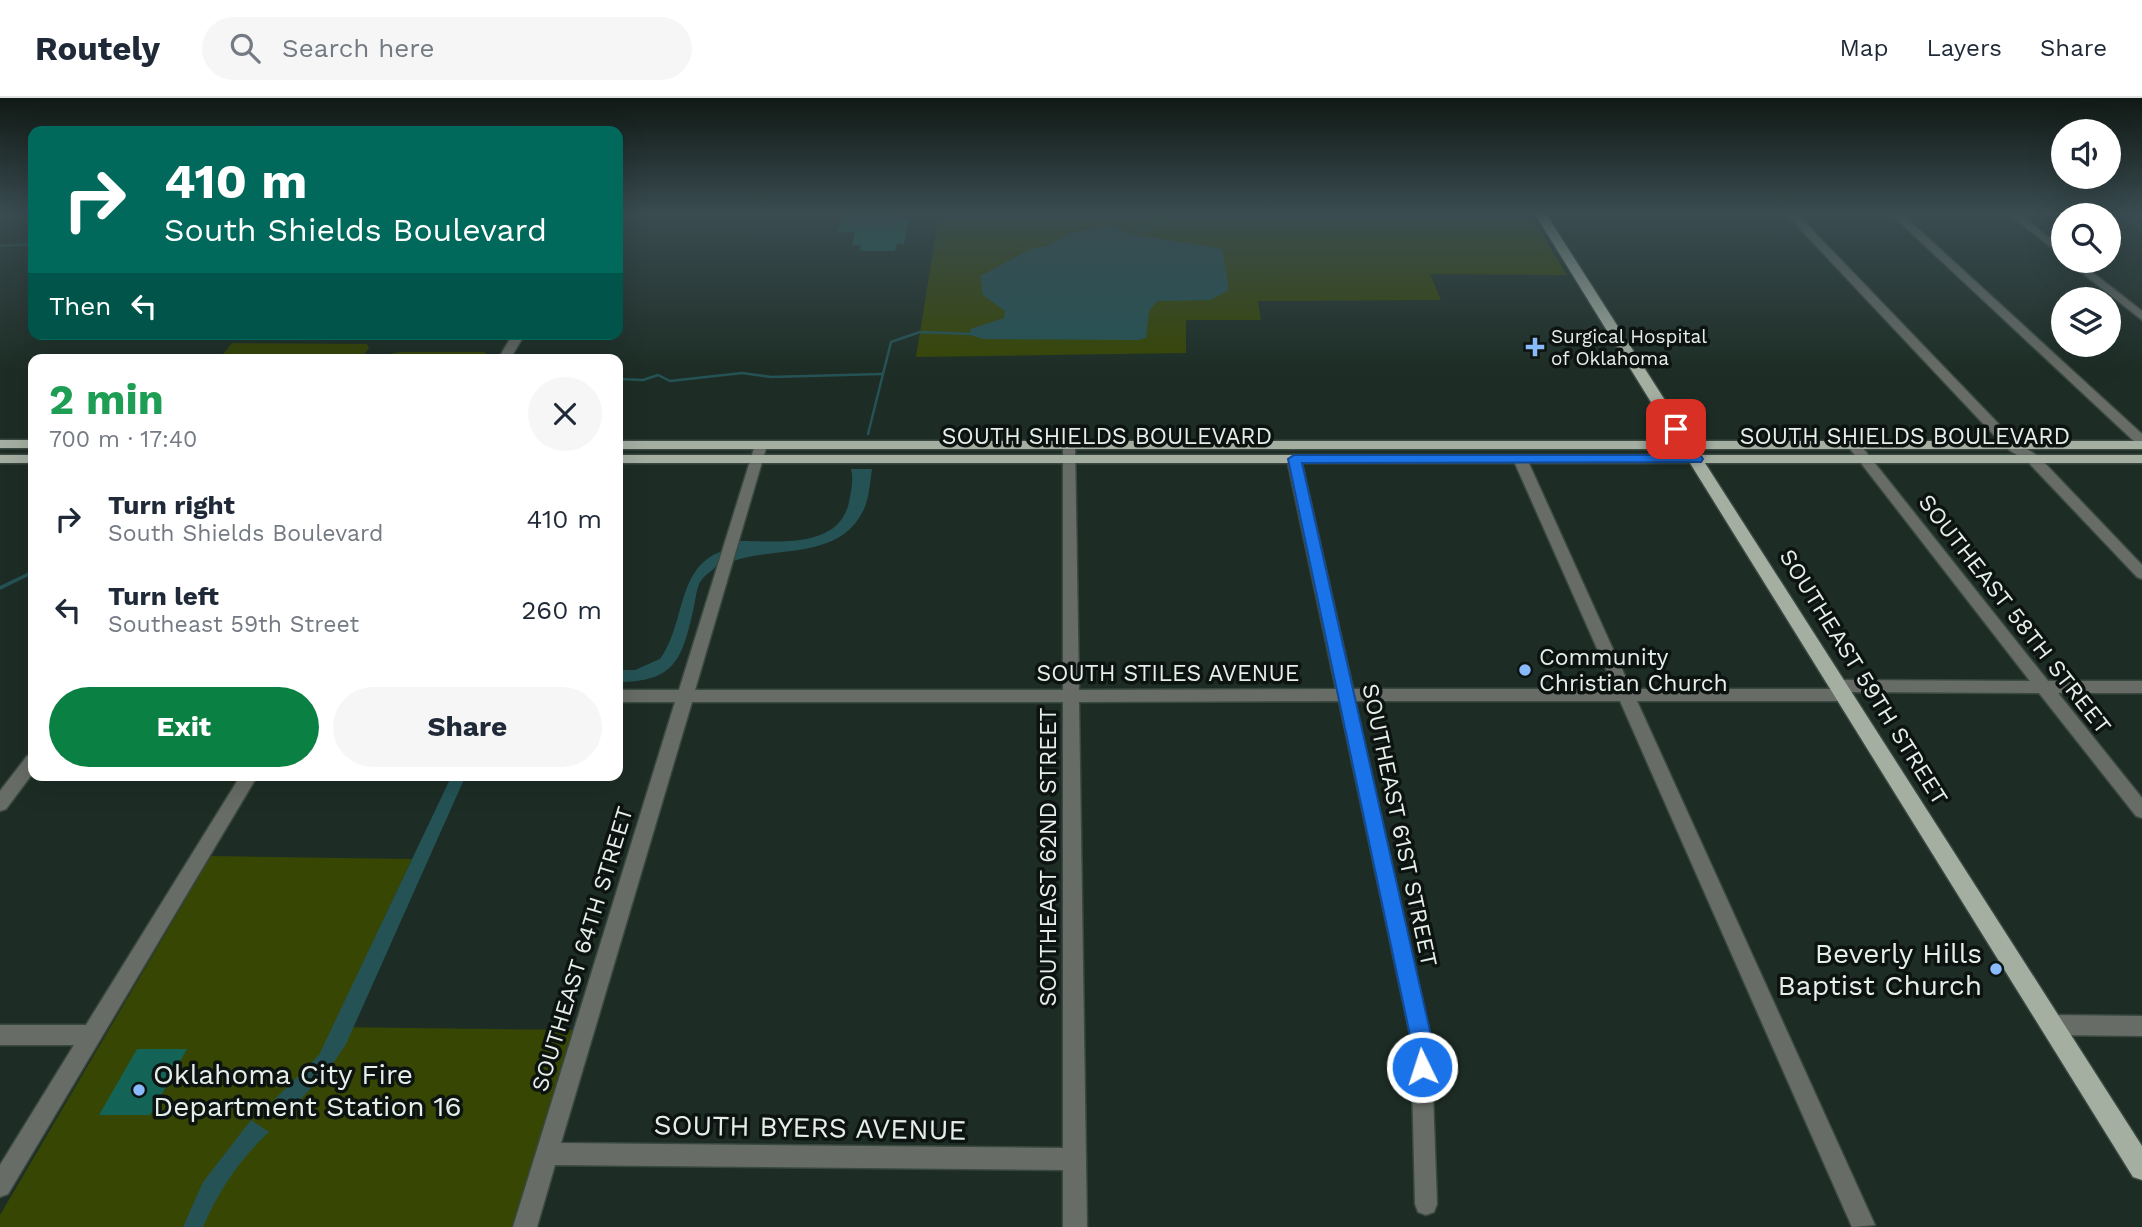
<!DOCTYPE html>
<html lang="en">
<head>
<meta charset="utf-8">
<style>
  body { margin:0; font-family:"Work Sans",sans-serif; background:#f6f6f7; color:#1f2937; height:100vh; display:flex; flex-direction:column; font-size:26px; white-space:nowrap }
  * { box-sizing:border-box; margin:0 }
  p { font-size:23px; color:#747a83 }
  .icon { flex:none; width:38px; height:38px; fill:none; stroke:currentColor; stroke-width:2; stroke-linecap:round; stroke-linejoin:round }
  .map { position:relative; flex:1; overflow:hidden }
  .drawer { position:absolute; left:28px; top:256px; width:595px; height:427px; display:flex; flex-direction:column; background:#fff; border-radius:14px; box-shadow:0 7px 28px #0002 }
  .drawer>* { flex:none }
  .guide { position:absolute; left:28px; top:28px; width:595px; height:214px; border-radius:14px; box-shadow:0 7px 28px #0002; background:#00695c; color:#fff; overflow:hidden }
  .tools { position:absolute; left:2051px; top:21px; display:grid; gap:14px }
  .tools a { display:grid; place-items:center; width:70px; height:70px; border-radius:50%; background:#fff; box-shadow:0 7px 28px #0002; font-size:35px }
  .pin { position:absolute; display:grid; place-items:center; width:60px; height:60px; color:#fff; margin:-30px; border-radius:14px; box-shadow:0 4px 10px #0006 }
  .me { position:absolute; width:77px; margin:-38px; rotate:356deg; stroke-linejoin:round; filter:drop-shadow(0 0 5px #0008) }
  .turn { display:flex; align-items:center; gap:24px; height:147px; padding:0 21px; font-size:32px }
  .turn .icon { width:91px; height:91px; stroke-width:2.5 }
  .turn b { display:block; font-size:49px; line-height:60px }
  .then { display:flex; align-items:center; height:66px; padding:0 21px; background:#0003; gap:14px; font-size:26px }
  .round { display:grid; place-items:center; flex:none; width:74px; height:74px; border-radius:37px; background:#f6f6f7 }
  .summary { display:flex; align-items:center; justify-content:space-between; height:119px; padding:0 21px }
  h1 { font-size:42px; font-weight:700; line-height:52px; color:#1e9e55 }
  .action { display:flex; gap:14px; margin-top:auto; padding:14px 21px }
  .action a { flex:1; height:80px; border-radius:42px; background:#0b8043; color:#fff; font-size:28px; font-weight:700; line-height:80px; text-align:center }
  .action a+a { background:#f6f6f7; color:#1f2937 }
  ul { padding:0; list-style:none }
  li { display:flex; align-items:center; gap:21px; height:91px; padding:0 21px }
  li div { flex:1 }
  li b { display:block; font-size:26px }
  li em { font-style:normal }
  header { display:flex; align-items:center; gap:42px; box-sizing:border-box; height:98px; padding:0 35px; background:#fff; border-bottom:2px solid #e0e1e3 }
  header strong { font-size:33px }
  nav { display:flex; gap:38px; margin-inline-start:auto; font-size:24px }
  .search { width:490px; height:63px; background:#f6f6f7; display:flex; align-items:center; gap:18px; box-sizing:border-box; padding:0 24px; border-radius:38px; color:#747a83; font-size:26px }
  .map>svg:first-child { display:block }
  .green { fill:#374603 }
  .water { fill:#255355 }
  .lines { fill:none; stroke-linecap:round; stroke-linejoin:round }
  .stream-far1 { stroke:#255355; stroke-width:2.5 }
  .stream { stroke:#255355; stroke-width:3.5 }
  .building { fill:#136357 }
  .minor-casing { stroke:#394841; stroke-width:3 }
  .major-casing { stroke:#394841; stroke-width:3 }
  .minor { fill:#676c66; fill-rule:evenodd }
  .major { fill:#a4afa2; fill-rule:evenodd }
  .route { fill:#1a73e8; stroke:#114b97; stroke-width:2 }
  .poi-dot { fill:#89bafc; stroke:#0c1310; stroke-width:2.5 }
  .labels { text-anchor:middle; stroke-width:7; stroke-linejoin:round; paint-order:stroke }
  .far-poi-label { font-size:19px; fill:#e5efea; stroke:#0c1310; text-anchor:start }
  .street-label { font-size:23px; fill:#e5efea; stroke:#0c1310 }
  .poi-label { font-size:23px; fill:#e5efea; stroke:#0c1310; text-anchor:start }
  .near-poi-label { font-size:28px; fill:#e5efea; stroke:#0c1310; text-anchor:end }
  .near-street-label { font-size:28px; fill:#e5efea; stroke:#0c1310 }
</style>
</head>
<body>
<header>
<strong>Routely</strong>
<div class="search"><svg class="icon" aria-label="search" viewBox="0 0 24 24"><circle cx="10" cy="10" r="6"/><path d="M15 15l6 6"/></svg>Search here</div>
<nav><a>Map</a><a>Layers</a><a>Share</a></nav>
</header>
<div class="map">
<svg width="2142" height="1129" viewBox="0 0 2142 1129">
  <rect width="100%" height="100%" fill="#1d2d25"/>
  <g class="green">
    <path d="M939,116H1530L1567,177L1430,176L1441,202L1258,203L1261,222H1186V255L916,259Z"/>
    <path d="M232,245L367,246L369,250L360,261H219Z"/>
    <path d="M400,254H486L482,261H385L389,256Z"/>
    <path d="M211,758L412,761L333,929L576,932L516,1129H0V1117Z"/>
  </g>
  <g class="water">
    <path d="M1110,127L1134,137L1219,150L1223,153L1229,192L1210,202L1157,203L1149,213L1146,240L1138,242L983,241L970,237V231L1004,220L1005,213L983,197L980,178L1033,150L1048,148L1070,135Z"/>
    <path d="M851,371H872C870,384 869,402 863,413C839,462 777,448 733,463L740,443C779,443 839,451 849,404C851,392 854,383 851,371Z"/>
    <path d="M723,453C716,477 707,471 699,486C696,494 695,505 693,513C682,562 674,584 618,584V572H635L660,561C686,526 676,468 723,453Z"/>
    <path d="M452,677H466L346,946L330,970L283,1020L268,1008L319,957Z"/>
    <path d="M251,1022L269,1034C239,1062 219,1092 203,1129H183L203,1084Z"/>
  </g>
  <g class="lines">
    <g class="stream-far1">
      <path d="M2136,120L2131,122L2142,130"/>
      <path d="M1132,138L1177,116"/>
      <path d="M0,148L33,146"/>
      <path d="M618,281L643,282L658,277L670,283L742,275L771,279L881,276"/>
      <path d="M868,336L891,244L920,234L973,236"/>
    </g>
    <path class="stream" d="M0,490L33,474"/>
  </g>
  <g class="building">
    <path d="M843,116H902L901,121H909L904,146H897L895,153H860L861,147H852L855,134H837Z"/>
    <path d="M137,951H187L150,1017H99Z"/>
  </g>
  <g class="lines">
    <g class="minor-casing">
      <g id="minor">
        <path d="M1786,116H1797L2016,344L2038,358L2142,467V481L2137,479L2028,364L2006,350Z"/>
        <path d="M1891,116H1902L2142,336V347L2137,346Z"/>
        <path d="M2009,116H2020L2063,151V159Z"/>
        <path d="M2067,163H2078L2142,213V222Z"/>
        <path d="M513,236H525L510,261H498Z"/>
        <path d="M761,343L767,347L695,592H1063V347L1069,343L1075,347L1079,592L1336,591L1287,361L1294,357L1301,361L1353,591H1615L1513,361L1520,357L1527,361L1631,591H1833L1831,588L1833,584L1839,582L2030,583L1847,347L1853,343L1858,344L2048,583H2142V595H2058L2142,700V720L2136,718L2039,595L1850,594L1852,597L1850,601L1844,603H1637L1875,1127L1852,1129L1620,603H1355L1431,941L1437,1106L1434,1114L1426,1117L1418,1114L1415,1106L1411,941L1339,603L1079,604L1087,1129H1063V1072L555,1067L537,1129H513L675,604H618V592H679L755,347ZM692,604H1063V1050L561,1045Z"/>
        <path d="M33,656V675L6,711L0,713V693L27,658Z"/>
        <path d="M241,677H258L8,1096L0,1099V1067L74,947H0V927H86Z"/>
        <path d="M2052,917L2142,918V938L2052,937L2045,934L2042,927L2045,920Z"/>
      </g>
    </g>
    <g class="major-casing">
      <g id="major">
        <path d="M1535,116H1546L1691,343H2142V351H1696L1700,357H2142V365H1705L2142,1048V1082L2133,1079L1690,365H618V357H1684L1681,351H618V343H1675Z"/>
        <rect x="0" y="342" width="33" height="8"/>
        <rect x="0" y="357" width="33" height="8"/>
      </g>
    </g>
    <use href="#minor" class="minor"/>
    <use href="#major" class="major"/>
  </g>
  <linearGradient id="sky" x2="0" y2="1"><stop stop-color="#101914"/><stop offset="0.42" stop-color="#3a4c51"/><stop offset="1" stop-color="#3a4c51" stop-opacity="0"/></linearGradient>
  <rect width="2142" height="274" fill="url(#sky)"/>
  <path class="route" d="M1676,327L1681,328L1703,361L1701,364L1302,365L1432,942L1433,969L1430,976L1422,979L1415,976L1411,942L1288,361L1294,357H1687L1670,331Z"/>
  <g class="poi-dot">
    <path d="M1531.5 238.5h7v7h7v7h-7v7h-7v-7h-7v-7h7z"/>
    <circle cx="1525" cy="572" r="7"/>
    <circle cx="1996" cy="871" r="7"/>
    <circle cx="139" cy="992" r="7"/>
  </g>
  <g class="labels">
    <g class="far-poi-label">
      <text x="1551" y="245">Surgical Hospital<tspan x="1551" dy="22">of Oklahoma</tspan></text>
    </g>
    <g class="street-label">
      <text x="1107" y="346">SOUTH SHIELDS BOULEVARD</text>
      <text x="1905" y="346">SOUTH SHIELDS BOULEVARD</text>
      <text transform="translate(2015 516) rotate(52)" y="8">SOUTHEAST 58TH STREET</text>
      <text x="1168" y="583">SOUTH STILES AVENUE</text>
      <text transform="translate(1864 579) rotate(58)" y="8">SOUTHEAST 59TH STREET</text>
      <text transform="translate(1400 727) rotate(78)" y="8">SOUTHEAST 61ST STREET</text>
      <text transform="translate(1048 759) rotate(-90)" y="8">SOUTHEAST 62ND STREET</text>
      <text transform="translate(582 851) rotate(-73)" y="8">SOUTHEAST 64TH STREET</text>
    </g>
    <g class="poi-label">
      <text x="1539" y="567">Community<tspan x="1539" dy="26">Christian Church</tspan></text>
    </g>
    <g class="near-poi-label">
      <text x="1982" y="865">Beverly Hills<tspan x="1982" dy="32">Baptist Church</tspan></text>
      <text x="153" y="986" text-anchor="start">Oklahoma City Fire<tspan x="153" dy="32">Department Station 16</tspan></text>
    </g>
    <g class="near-street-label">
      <text transform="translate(810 1029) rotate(1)" y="10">SOUTH BYERS AVENUE</text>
    </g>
  </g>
</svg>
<div class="tools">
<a><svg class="icon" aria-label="sound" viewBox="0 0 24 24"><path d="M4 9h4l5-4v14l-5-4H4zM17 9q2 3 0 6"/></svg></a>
<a><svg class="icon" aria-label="search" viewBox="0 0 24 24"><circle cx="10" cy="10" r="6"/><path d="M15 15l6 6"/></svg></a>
<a><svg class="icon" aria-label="layers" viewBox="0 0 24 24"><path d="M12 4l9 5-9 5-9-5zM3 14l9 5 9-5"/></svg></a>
</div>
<div class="pin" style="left:1676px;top:331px;background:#d93025"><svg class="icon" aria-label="arrive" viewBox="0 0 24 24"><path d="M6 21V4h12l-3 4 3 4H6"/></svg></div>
<svg class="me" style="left:1422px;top:969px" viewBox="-20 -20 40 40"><circle r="17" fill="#1a73e8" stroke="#fff" stroke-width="3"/><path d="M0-11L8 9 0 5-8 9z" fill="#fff"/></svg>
<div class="guide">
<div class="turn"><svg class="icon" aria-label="right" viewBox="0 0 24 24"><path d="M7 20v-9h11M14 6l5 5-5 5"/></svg><div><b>410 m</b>South Shields Boulevard</div></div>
<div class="then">Then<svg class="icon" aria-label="left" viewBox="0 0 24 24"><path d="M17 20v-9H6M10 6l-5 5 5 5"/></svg></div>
</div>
<section class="drawer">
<div class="summary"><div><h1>2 min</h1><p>700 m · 17:40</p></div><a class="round"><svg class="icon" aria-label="close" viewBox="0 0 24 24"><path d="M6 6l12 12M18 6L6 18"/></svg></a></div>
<ul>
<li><svg class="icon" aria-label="right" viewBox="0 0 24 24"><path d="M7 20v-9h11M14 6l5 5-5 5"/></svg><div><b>Turn right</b><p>South Shields Boulevard</p></div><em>410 m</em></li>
<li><svg class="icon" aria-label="left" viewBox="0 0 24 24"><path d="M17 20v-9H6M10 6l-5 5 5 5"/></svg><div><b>Turn left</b><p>Southeast 59th Street</p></div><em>260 m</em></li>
</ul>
<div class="action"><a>Exit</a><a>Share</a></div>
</section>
</div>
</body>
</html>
